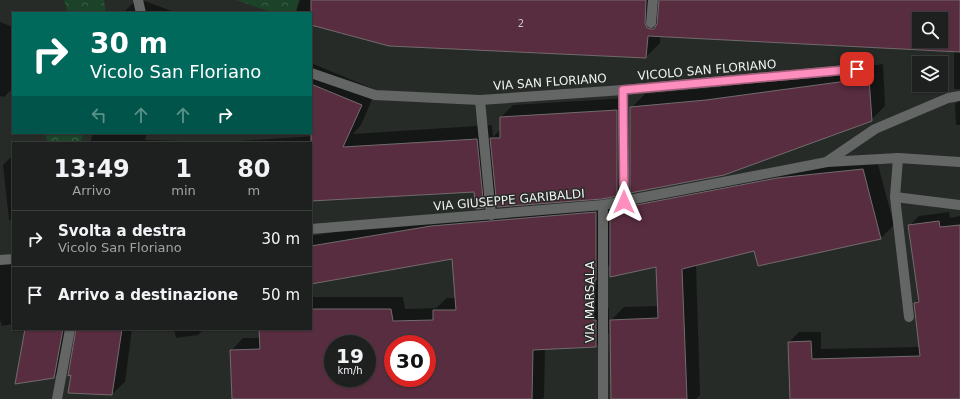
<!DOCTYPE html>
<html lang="it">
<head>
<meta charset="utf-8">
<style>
  body { margin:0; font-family:"DejaVu Sans",sans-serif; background:#252827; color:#f1f3f6; height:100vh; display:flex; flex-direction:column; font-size:15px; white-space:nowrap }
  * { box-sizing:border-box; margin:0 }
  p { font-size:13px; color:#a0a3a4 }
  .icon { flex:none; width:22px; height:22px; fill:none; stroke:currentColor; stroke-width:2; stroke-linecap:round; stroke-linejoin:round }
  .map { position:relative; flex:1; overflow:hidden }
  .sheet { position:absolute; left:12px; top:142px; width:300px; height:188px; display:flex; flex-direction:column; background:#1d201e; border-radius:0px; box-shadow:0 1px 3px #0004,0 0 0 1px #3b3e3c }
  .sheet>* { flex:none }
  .hud { position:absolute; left:12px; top:12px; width:300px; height:122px; border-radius:0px; box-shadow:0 1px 3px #0004,0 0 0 1px #3b3e3c; background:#00695c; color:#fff; overflow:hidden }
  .fabs { position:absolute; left:912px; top:12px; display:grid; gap:8px }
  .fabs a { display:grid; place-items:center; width:36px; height:36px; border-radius:0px; background:#1d201e; box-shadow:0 1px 3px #0004,0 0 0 1px #3b3e3c; font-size:20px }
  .speed { position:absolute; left:324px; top:335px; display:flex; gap:8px; font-size:20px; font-weight:700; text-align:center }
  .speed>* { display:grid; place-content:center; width:52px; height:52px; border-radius:50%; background:#1d201e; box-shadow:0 1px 3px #0004,0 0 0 1px #3b3e3c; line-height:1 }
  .speed small { font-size:10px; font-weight:400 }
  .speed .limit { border:6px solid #d22; background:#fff; color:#111 }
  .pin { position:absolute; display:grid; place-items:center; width:34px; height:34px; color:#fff; margin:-17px; border-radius:8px; box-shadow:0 2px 6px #0006 }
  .me { position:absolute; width:44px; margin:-22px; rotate:0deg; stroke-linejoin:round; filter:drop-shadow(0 0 3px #0008) }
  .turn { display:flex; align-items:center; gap:14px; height:84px; padding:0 12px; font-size:18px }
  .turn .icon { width:52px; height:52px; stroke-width:2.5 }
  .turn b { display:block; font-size:28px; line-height:34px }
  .lanes { display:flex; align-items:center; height:38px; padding:0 12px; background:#0003; justify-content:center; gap:20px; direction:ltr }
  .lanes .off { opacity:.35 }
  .eta { display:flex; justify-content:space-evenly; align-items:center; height:68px; text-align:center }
  .eta b { font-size:24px; font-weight:800; line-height:28px }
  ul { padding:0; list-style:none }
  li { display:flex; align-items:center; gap:12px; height:56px; padding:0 12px; border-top:1px solid #3b3e3c }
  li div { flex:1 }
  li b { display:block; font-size:15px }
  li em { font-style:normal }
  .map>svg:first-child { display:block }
  .park { fill:url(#park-crowns) }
  .shadow { fill:#0007; fill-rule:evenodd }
  .building { fill:#592d40; stroke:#726b6d; fill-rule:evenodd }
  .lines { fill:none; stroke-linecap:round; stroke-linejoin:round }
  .pedestrian { stroke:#636664; stroke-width:10 }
  .minor { stroke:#636664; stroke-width:10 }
  .route-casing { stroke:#a55c7b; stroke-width:10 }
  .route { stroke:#fe8ebd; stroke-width:7 }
  .labels { text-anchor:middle; stroke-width:3; stroke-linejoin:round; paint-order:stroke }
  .number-label { font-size:10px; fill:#cac2c5 }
  .street-label { font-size:12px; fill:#f0f3f1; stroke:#272b28 }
</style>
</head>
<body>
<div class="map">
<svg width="960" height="399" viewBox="0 0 960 399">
  <defs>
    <pattern id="park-crowns" width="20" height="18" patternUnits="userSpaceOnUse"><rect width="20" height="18" fill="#1c4329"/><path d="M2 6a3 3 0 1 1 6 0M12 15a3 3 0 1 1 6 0" fill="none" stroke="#3d5f48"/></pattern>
  </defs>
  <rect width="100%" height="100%" fill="#272b28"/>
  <g class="park">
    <path d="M64,0H104L106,13H68Z"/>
    <path d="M236,0H299L295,13H274Z"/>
    <path d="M46,133H83L81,143H47Z"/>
  </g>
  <g class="shadow">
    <path d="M136,0H142L177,13H123Z"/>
    <path d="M300,0H659L657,12H659L660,0H960V89H954V50L660,36V43L646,57L311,24V13H296ZM919,19H941V41H919Z"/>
    <path d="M0,22L13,27V88L4,97L0,96Z"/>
    <path d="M311,63L376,90L361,125L353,134L492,125L493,137L501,129V117L513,105L628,98L629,182L617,195L497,194L483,207L475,191L311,200V143H86H90L93,133H147L145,140L224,142L331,135L311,127Z"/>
    <path d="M883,64L885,106L871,120L631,108L645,94L721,87Z"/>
    <path d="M960,99V125H956L955,104Z"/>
    <path d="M13,155V219L9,220L3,165Z"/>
    <path d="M876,157L894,225L881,238L755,249L696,265L700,395L696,399H612L611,320L624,307L658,306L657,266L610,264L607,268L605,308H609V333L596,346L545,348L544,397L542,399H233L231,351L243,338H260V329H311V297H403L405,309L436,308L447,298H456L453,258L311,283V236L444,214L609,200V213L624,197ZM333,344H367V378H333ZM393,344H427V378H393Z"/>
    <path d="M949,212L950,218L960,216V399H791L789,342L799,332H821V349L920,347L915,303L919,299L909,226L919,216Z"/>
    <path d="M13,259V324L2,326L0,320V261Z"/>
    <path d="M26,329H73L66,364L54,377Z"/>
    <path d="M77,329H132L125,382L112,394Z"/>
    <path d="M174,329H204L198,335L176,338Z"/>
  </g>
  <g class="building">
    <path d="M311,0H646L645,23L647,28L651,29H654L657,24L659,0H960V52L648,36L646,58L389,46L311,25ZM919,19H941V41H919Z"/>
    <path d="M869,78L872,121L724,175L630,193V107L706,100Z"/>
    <path d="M311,84L362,105L343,147L477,139L484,208L476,209L474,192L311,201Z"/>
    <path d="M617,110V196L602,199L497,207L490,138H500V117Z"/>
    <path d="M863,169L881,239L758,266L754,251L682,269L687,399H611L610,320L658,318L656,267L610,277V210L777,178Z"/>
    <path d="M596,212V280H595L593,320H596V347L533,350L532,399H232L230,350L260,349L259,329H311V309H391L393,321L433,320V310H456L452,259L311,284V246L431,226ZM333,344H367V378H333ZM393,344H427V378H393Z"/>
    <path d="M939,221L940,227L960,225V399H790L788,342L811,341L812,359L920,356L914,303L919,302L908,225Z"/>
    <path d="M25,329H63L54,378L15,384Z"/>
    <path d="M76,329H122L112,395L68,393L71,375L68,376Z"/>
  </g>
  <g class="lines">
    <g class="pedestrian">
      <path d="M651,23L653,0"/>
      <path d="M603,229V205"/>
    </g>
    <g class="minor">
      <path d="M138,0L141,13"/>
      <path d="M311,73L375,95L480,100L623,90"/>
      <path d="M480,100L491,215"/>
      <path d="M898,158L895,197L909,317"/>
      <path d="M828,161L875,129L948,98L960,96"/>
      <path d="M895,197L960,205"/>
      <path d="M624,202L623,90L857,69"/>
      <path d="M311,229L603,205L827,162L898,158L960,162"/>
      <path d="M0,260L13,259"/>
      <path d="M57,399L70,329"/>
      <path d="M603,399V229"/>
    </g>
  </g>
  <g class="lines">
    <g class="route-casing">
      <path id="route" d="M624,202L623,90L857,69"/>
    </g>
    <use href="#route" class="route"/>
  </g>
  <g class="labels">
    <g class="number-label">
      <text x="521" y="27">2</text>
    </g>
    <g class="street-label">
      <text transform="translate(707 70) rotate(-5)" y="4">VICOLO SAN FLORIANO</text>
      <text transform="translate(550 82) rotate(-4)" y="4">VIA SAN FLORIANO</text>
      <text transform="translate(509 200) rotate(-5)" y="4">VIA GIUSEPPE GARIBALDI</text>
      <text transform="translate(590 302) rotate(-90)" y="4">VIA MARSALA</text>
    </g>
  </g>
</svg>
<div class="fabs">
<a><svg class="icon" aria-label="search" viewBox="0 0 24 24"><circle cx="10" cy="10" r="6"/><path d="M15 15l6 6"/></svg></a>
<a><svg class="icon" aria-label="layers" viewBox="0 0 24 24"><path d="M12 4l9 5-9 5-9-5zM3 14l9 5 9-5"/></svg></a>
</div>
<div class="speed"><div>19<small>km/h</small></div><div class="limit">30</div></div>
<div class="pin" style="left:857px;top:69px;background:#d93025"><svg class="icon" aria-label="arrive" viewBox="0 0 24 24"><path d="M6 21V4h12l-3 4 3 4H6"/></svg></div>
<svg class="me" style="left:624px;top:202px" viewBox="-20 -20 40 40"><path d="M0-17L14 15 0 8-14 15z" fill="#fe8ebd" stroke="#fff" stroke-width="4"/></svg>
<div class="hud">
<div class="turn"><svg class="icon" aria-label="right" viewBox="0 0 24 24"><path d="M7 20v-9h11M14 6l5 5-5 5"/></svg><div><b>30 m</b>Vicolo San Floriano</div></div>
<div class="lanes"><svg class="icon off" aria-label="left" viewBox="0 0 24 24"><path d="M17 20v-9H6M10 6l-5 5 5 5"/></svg><svg class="icon off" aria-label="ahead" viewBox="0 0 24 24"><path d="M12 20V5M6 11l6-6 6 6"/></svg><svg class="icon off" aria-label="ahead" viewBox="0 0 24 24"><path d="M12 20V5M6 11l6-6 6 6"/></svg><svg class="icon" aria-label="right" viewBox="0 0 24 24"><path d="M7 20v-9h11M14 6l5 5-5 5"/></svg></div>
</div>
<section class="sheet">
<div class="eta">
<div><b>13:49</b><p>Arrivo</p></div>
<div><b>1</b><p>min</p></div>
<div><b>80</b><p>m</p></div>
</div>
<ul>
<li><svg class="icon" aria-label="right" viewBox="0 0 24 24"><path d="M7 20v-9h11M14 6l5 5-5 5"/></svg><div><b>Svolta a destra</b><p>Vicolo San Floriano</p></div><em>30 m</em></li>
<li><svg class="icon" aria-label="arrive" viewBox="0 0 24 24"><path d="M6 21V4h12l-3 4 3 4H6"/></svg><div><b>Arrivo a destinazione</b></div><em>50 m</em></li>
</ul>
</section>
</div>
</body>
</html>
